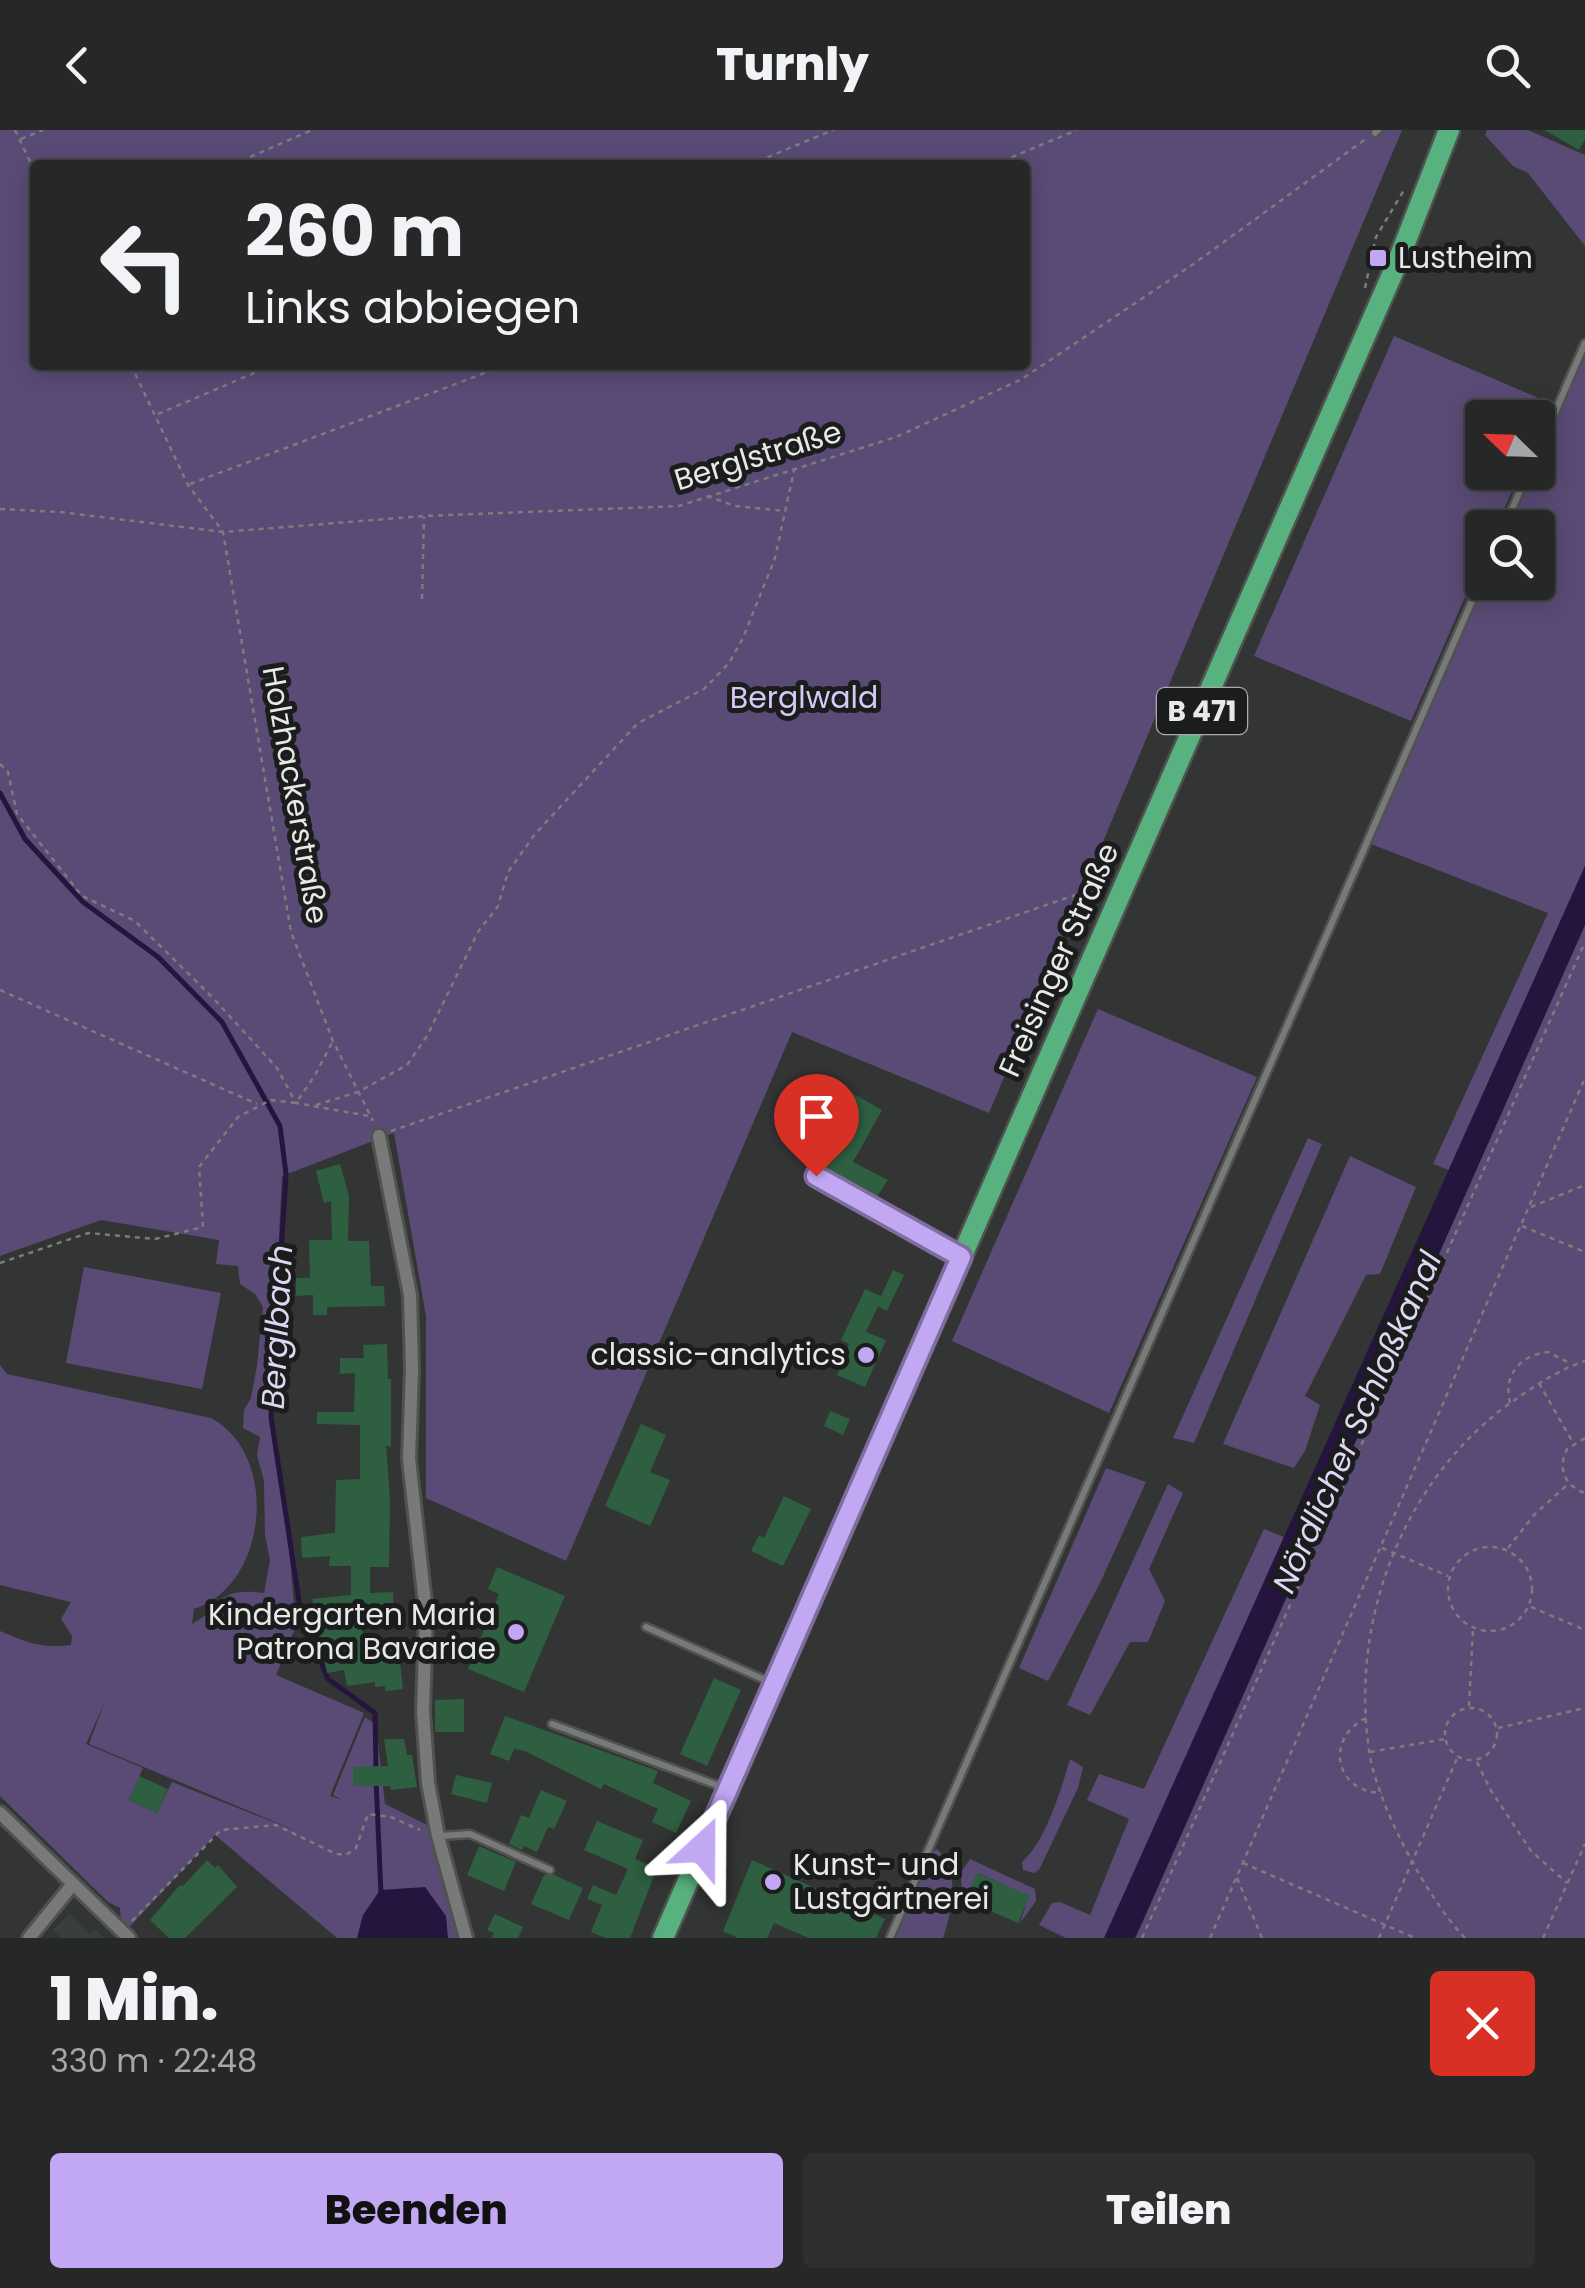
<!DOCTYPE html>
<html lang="de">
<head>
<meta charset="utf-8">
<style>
  body { margin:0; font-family:Poppins,sans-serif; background:#2e302f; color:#f1f3f6; height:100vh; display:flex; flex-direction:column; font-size:38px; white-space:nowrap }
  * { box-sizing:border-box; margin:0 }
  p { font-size:32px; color:#a4a6a7 }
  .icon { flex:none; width:55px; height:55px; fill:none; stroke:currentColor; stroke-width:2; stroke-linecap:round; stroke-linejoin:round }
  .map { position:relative; height:1808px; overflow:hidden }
  .sheet { display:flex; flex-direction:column; background:#262827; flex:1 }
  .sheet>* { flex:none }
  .banner { position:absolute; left:30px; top:30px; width:1000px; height:210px; border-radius:10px; box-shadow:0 5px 25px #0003,0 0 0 2px #424444; background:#262827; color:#f1f3f6; overflow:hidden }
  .needle { width:65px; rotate:293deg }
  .buttons { position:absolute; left:1465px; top:270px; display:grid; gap:20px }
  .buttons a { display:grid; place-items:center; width:90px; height:90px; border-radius:10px; background:#262827; box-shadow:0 5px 25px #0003,0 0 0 2px #424444; font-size:50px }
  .pin { position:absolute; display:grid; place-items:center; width:85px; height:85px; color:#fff; margin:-102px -42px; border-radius:50% 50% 50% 0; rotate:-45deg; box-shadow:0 0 10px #0007 }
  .pin .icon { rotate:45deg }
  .me { position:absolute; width:110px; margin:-55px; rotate:24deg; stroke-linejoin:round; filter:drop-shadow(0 0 8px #0008) }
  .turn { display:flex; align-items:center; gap:35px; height:210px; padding:0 50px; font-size:45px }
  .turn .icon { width:130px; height:130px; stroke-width:2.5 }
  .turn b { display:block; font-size:70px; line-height:85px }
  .round { display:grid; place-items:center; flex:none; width:105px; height:105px; border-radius:10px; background:#2e302f }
  .headline { display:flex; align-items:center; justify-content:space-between; height:170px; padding:0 50px }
  h1 { font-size:60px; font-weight:800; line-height:75px }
  .primary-button { display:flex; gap:20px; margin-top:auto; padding:20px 50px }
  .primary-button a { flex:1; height:115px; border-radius:10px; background:#c2a8f3; color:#111; font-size:40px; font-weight:800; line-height:115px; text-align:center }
  .primary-button a+a { background:#2e302f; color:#f1f3f6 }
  header { display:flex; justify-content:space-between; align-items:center; height:130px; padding:0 50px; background:#262827; font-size:45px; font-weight:800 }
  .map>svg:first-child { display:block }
  .built { fill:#39403c }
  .green { fill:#5a4b76; fill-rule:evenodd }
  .water { fill:#25143d }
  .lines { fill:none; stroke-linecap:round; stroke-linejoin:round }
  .stream { stroke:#25143d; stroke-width:5 }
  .building { fill:#2d5f40 }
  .lane-casing { stroke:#505250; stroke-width:11 }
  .street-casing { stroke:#505250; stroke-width:18 }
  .primary-casing { stroke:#505250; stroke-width:25 }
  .path { stroke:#7b7c7b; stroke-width:2.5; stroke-dasharray:5 5; stroke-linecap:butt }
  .lane { stroke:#777a78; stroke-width:6 }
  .street { stroke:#777a78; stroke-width:12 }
  .primary { stroke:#57b27f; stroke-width:20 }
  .route-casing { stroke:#7e6d9e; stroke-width:25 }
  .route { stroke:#c2a8f3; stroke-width:18 }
  .poi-dot { fill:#c2a8f3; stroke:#1b1c1c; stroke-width:4 }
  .labels { text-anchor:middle; stroke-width:10; stroke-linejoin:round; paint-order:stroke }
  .shield { fill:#1b1c1c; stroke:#aaabaa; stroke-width:2.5 }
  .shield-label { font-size:28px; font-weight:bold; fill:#e7e8e7 }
  .poi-label { font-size:30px; fill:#e7e8e7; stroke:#1b1c1c; text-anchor:start }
  .street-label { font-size:30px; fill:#e7e8e7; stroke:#1b1c1c }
  .park-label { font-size:30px; fill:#d7c8f5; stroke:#1b1c1c }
  .water-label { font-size:32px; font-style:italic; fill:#dfd6f4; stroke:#1b1c1c }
</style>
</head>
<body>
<header><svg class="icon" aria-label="back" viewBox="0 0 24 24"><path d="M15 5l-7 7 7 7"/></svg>Turnly<svg class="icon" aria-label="search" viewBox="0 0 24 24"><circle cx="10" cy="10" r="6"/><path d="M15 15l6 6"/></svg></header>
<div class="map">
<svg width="1585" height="1808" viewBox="0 0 1585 1808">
  <rect width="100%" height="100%" fill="#333534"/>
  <path class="built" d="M69,1784L90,1804L95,1799L104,1808H61L53,1800Z"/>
  <g class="green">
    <path d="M0,0H1402L989,983L792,902L566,1431L426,1368V1186L394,1003L282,1046L270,1286L289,1418L296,1496L276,1545L364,1583L330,1666L342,1670L333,1665L365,1587L376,1595L385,1674L439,1701L460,1808H337L215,1705L122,1805L120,1778L108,1772L0,1666V1501C25,1512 43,1519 71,1515L72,1506L61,1489L71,1472L0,1455V1235L7,1244L211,1288C281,1326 267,1456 194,1479L192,1494C227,1475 214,1457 264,1463L270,1430L265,1405L264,1351L257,1325L260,1307L243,1298L244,1280L251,1268L257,1235L263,1177L255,1164L240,1154L238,1136L216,1134L219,1110L101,1090L0,1126ZM35,35H1025V235H35ZM105,1571L89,1614L301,1703L172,1652L157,1683L129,1670L143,1638L86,1614Z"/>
    <path d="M1487,0H1528L1585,25V116L1528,43L1513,36L1485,5Z"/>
    <path d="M1394,206L1550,273L1538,303V288H1482V342L1520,343L1496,397L1482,398V428L1411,591L1254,526Z"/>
    <path d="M1585,225V736L1449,1040L1433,1034L1548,783L1371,714L1485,453L1538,452V398L1509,397L1534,343L1538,342V333Z"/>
    <path d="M1585,795V1808H1135L1136,1807Z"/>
    <path d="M1098,879L1257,947L1109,1283L952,1211Z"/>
    <path d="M1308,1008L1322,1014L1194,1313L1173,1308Z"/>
    <path d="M1350,1026L1416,1057L1380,1144L1366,1145L1305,1266L1320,1275L1305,1321L1294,1338L1223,1314Z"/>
    <path d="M84,1137L221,1163L202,1259L66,1233Z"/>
    <path d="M1106,1338L1146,1352L1100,1453L1048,1551L1019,1538Z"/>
    <path d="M1168,1354L1183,1363L1149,1439L1165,1471L1148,1512H1130L1090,1585L1067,1575Z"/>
    <path d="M1264,1399L1284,1407L1111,1808H1066L1039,1795L1052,1773L1060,1772L1090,1785L1129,1689L1087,1670L1099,1644L1144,1659Z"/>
    <path d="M1070,1629L1083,1637L1078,1658L1039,1740L1034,1743L1023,1740L1022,1732C1045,1713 1062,1657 1070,1629Z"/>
    <path d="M937,1719C961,1741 952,1781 943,1808H894L929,1724Z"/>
    <path d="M970,1729L1035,1759L1036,1771L1020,1793L1029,1766L978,1743L965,1770L962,1769L961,1742Z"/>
  </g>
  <g class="water">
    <path d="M1585,736V795L1135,1808H1104Z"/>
    <path d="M425,1757L446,1786L448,1808H357L363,1785L380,1760Z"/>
  </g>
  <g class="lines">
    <g class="stream">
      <path d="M0,663L25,709L83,772L158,827L222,892L280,996L286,1044L271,1287L301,1484L328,1549L375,1583L376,1639"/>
      <path d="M376,1650L381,1764"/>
    </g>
  </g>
  <g class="building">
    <path d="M1544,0H1585V9L1579,20Z"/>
    <path d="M852,963L882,980L853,1032L888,1050L874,1071L805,1032L817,1013L822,1015Z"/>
    <path d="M340,1034L349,1066L348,1111H369L371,1156H384L385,1176L327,1177V1185H313V1165L296,1166V1148H310L309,1110H332L331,1071L324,1073L316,1041Z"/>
    <path d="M893,1140L904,1145L887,1181L878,1176L866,1202L886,1210L865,1257L837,1245L849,1214L841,1210L865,1159L881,1166Z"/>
    <path d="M387,1214L388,1249H391V1317L386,1316L390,1369L389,1437H370V1463L393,1462L394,1487H360L365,1518L398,1514L403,1559L385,1561V1556L375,1557V1552L347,1556L344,1540L327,1543L312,1469L351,1465V1436H329L330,1426L302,1428L301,1407L335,1403L336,1350L360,1349V1295L317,1294V1282H354L355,1243L340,1244V1228H364L363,1215Z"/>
    <path d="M830,1281L850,1289L843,1305L824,1296Z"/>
    <path d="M641,1294L666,1305L650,1342L670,1350L650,1396L605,1376Z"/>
    <path d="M784,1366L811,1379L783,1436L751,1421L759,1405L764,1408Z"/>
    <path d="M497,1437L565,1466L524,1562L468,1539L499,1464L488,1459Z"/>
    <path d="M714,1548L741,1560L707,1636L680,1624Z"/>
    <path d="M464,1569V1602H435V1570Z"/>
    <path d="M505,1586L658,1641L653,1653L691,1671L676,1703L652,1692L658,1679L604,1654L601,1659L525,1621L514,1619L509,1631L490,1624Z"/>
    <path d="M384,1609H404L407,1625H412L417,1657L391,1660L390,1656H353V1637L388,1636Z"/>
    <path d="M456,1645L492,1653L487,1673L451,1664Z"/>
    <path d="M139,1646L168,1659L157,1683L129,1670Z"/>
    <path d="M541,1660L567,1671L554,1699L548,1697L537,1722L524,1716L522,1720L509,1714L521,1685L529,1688Z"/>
    <path d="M597,1691L643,1710L635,1729L657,1738L630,1808H605L591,1802L602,1775L587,1769L593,1755L616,1765L628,1739L584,1720Z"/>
    <path d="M479,1716L516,1732L504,1761L467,1745Z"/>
    <path d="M207,1730L215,1738L218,1735L237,1757L185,1808H169L150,1790L179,1756L184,1755Z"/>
    <path d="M752,1730L885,1789L876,1808H809L774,1793L767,1808H738L723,1801Z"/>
    <path d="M977,1743L1030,1766L1018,1793L965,1770Z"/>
    <path d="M544,1745H554L583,1758L569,1790L531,1774Z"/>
    <path d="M495,1784L523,1797L518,1808H492L494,1803L487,1800Z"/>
  </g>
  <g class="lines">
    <g class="lane-casing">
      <g id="lane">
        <path d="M1375,3L1378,0"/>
        <path d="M1538,322L1585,213"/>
        <path d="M1504,398L1528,342"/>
        <path d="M816,1046L960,1126"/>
        <path d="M646,1497L772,1553"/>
        <path d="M552,1594L722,1657"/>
        <path d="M440,1706L470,1704L550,1740"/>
        <path d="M890,1808L1482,448"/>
      </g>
    </g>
    <g class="street-casing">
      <g id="street">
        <path d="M379,1006L410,1165L412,1239L409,1329L426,1482L423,1582L428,1653L438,1706L466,1808"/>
        <path d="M0,1683L129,1808"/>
        <path d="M29,1808L73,1754"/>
      </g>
    </g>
    <g class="primary-casing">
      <path id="primary" d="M663,1808L1398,131L1449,0"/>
    </g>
    <g class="path">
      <path d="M15,0L35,42"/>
      <path d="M21,9L43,0"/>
      <path d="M232,35L312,0"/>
      <path d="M749,35L833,0"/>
      <path d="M993,35L1077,0"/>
      <path d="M1365,158L1376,107L1404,60"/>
      <path d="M131,235L188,355L223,402L291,802L333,911L373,991"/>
      <path d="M158,284L273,235"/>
      <path d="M190,354L506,235"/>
      <path d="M707,366L735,376L786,381"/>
      <path d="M0,379L60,382L223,402L424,386L679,376L896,307L1022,249L1195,133L1367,8"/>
      <path d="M422,469L424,387"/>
      <path d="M0,634L8,642L17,684L82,766L135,791L214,869L277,938L296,973L369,986"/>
      <path d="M0,860L257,974"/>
      <path d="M316,975L358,962L407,935L427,906L478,802L498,776L508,742L535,704L638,593L704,559L729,533L743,508L775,428L794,341"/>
      <path d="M391,1001L1084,762H1102"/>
      <path d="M1531,1077L1585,1055"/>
      <path d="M1522,1096L1585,1122"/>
      <path d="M0,1133L88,1103L155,1109L203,1097L199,1037L238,987L271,970L296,973L315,945L333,911"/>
      <path d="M1539,1253L1572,1311"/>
      <path d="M1510,1273C1503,1245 1520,1225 1548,1222L1571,1234"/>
      <path d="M1585,1308L1567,1319C1557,1339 1565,1356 1585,1363"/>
      <circle cx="1490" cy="1459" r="42"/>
      <path d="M1382,1418L1448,1446"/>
      <path d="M1508,1418L1534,1385L1568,1354"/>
      <path d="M1531,1477L1585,1500"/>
      <path d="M1469,1576L1473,1499"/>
      <circle cx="1471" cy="1604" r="26"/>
      <path d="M1366,1588C1325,1608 1334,1662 1382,1663"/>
      <path d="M1498,1598L1585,1578"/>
      <path d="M1370,1622L1445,1609"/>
      <path d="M1477,1632L1490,1659L1531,1721L1567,1753"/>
      <path d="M1243,1733L1415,1808"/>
      <path d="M1237,1748L1262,1808"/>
      <path d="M132,1791L221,1700L276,1695L336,1724L346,1725L356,1718L368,1684L391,1687L420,1700"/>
      <path d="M1142,1808L1585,812"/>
      <path d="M1210,1808L1585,948"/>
      <path d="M1379,1808L1458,1626"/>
      <path d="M1465,1808C1428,1770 1376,1673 1369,1620C1350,1491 1402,1354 1506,1276C1532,1258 1555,1241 1585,1231"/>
      <path d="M1543,1808L1585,1714"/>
    </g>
    <use href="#lane" class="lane"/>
    <use href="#street" class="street"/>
    <use href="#primary" class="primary"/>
  </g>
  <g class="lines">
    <g class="route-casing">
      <path id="route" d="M702,1718L961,1127L816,1046"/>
    </g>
    <use href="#route" class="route"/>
  </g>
  <g class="poi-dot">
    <rect x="1368" y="118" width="20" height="20" rx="5"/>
    <circle cx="866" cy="1225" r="10"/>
    <circle cx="516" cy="1502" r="10"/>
    <circle cx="773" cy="1752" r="10"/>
  </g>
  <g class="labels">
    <rect class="shield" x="1157" y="558" width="90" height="46" rx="8"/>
    <g class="shield-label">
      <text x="1202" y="591">B 471</text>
    </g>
    <g class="poi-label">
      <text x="1398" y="138">Lustheim</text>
      <text x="846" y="1235" text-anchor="end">classic-analytics</text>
      <text x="496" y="1495" text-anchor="end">Kindergarten Maria<tspan x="496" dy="34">Patrona Bavariae</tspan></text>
      <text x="793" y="1745">Kunst- und<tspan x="793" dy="34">Lustgärtnerei</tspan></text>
    </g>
    <g class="street-label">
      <text transform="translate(758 326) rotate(-17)" y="10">Berglstraße</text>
      <text transform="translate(295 665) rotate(80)" y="10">Holzhackerstraße</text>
      <text transform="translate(1059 830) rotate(-66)" y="10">Freisinger Straße</text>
    </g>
    <g class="park-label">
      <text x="804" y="578">Berglwald</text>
    </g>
    <g class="water-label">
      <text transform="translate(277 1197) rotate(-87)" y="11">Berglbach</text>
      <text transform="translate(1357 1292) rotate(-66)" y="11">Nördlicher Schloßkanal</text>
    </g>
  </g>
</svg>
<div class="buttons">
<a><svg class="needle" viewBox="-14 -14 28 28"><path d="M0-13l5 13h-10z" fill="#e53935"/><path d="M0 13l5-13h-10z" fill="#a4a6a7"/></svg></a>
<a><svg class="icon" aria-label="search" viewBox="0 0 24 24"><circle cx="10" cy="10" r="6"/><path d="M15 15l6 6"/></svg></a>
</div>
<div class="pin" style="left:816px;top:1046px;background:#d93025"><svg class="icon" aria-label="arrive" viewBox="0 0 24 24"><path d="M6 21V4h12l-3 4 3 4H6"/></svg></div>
<svg class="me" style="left:702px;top:1718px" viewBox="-20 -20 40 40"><path d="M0-17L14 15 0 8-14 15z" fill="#c2a8f3" stroke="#fff" stroke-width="4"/></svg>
<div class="banner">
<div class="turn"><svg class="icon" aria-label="left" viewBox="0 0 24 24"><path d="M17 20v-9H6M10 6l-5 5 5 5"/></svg><div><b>260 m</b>Links abbiegen</div></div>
</div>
</div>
<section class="sheet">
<div class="headline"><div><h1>1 Min.</h1><p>330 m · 22:48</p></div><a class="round" style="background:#d93025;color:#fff"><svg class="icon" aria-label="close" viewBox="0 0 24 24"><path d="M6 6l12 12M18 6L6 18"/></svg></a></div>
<div class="primary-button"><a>Beenden</a><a>Teilen</a></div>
</section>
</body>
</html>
